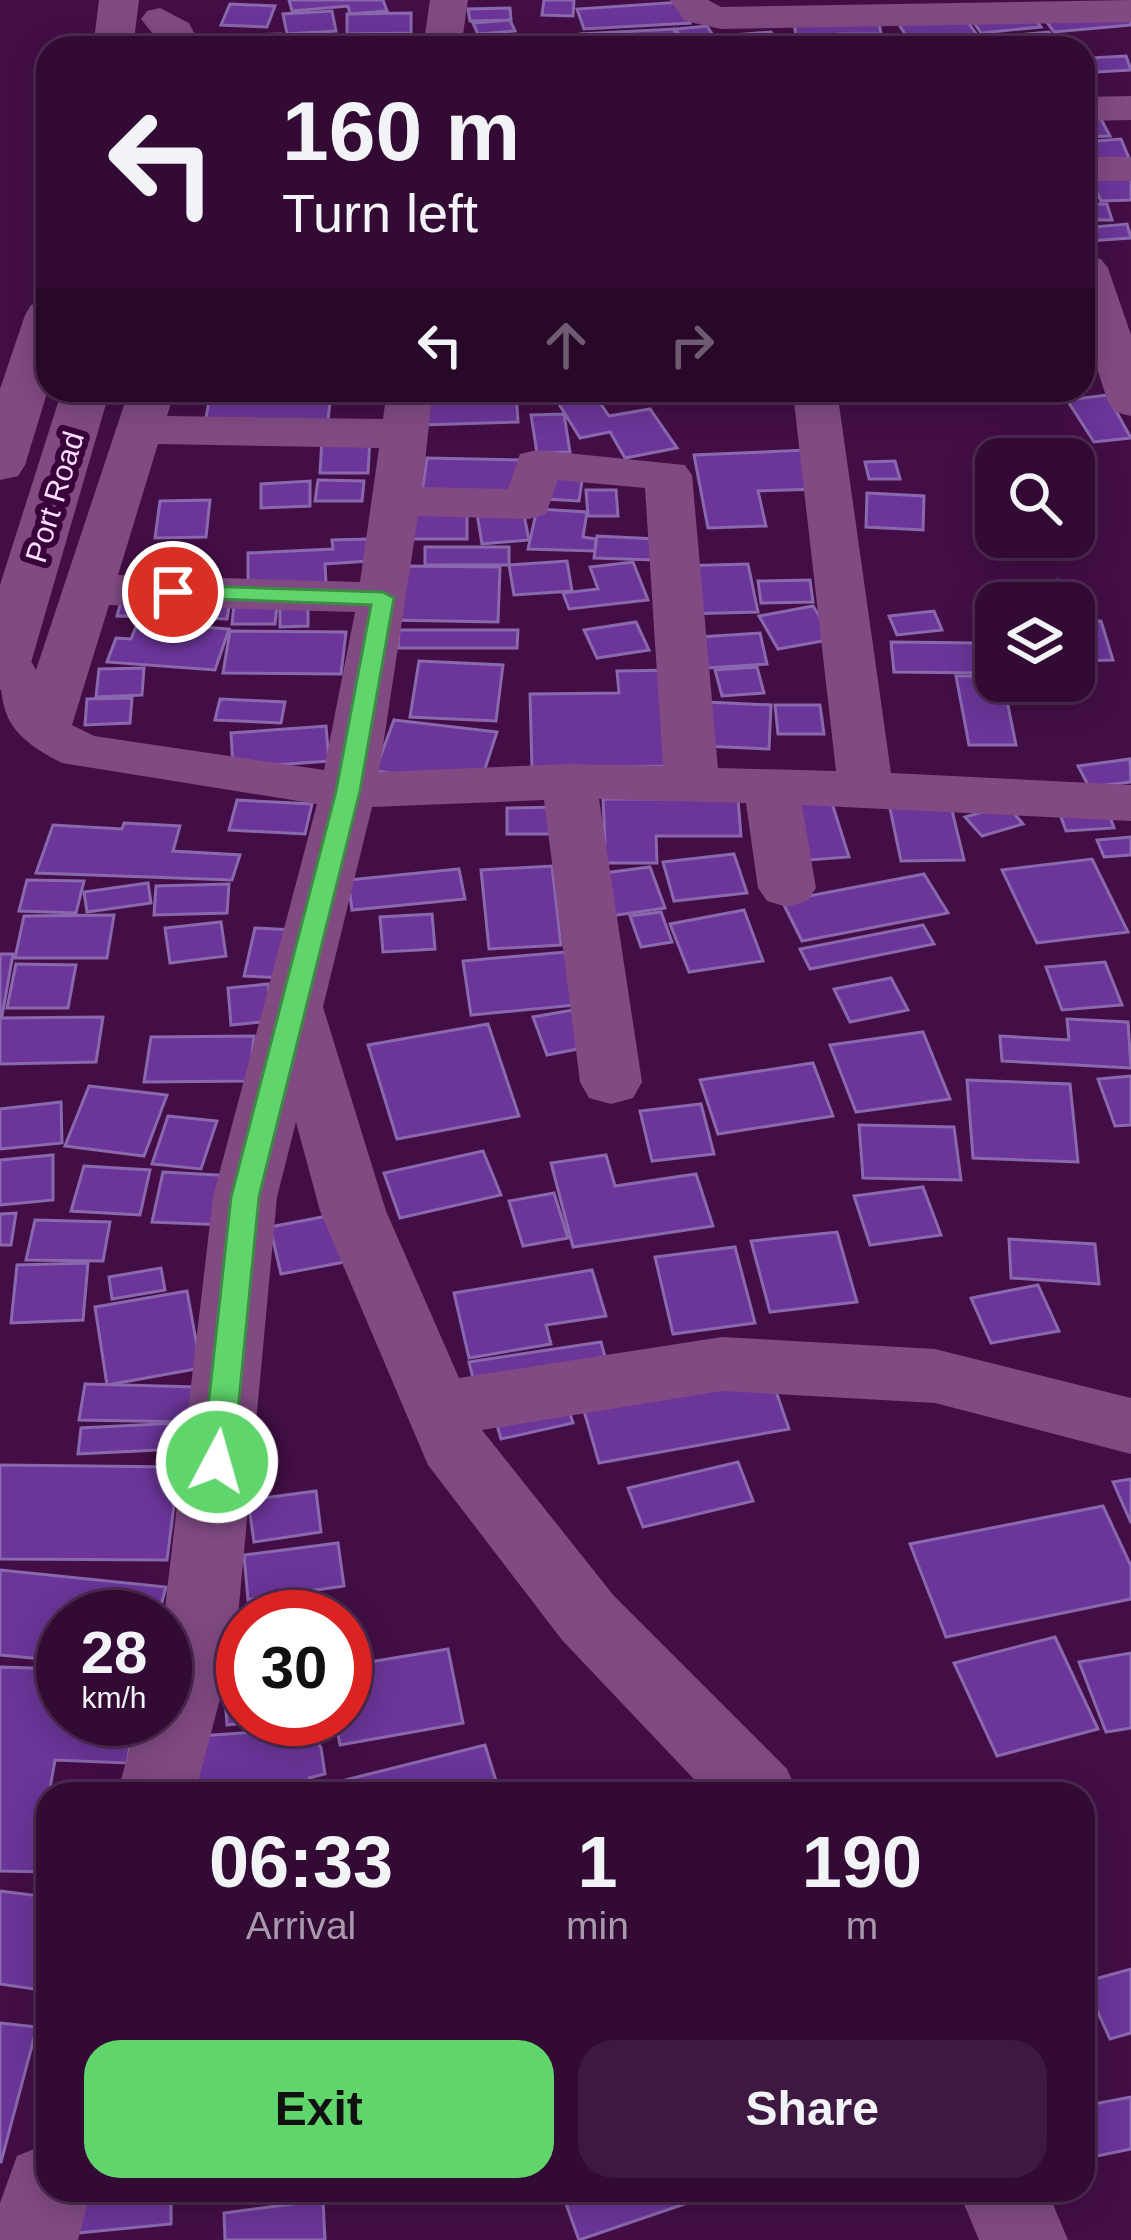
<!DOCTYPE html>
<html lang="en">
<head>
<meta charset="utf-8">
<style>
  body { margin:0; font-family:Arial,sans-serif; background:#3d1840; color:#f1f3f6; height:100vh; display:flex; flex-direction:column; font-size:45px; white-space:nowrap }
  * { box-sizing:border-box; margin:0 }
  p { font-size:39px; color:#a89aac }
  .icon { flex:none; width:66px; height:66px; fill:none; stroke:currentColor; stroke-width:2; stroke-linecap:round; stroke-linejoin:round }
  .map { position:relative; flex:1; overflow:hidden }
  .drawer { position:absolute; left:36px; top:1782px; width:1059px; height:420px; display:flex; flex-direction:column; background:#320a34; border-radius:36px; box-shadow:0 6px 30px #0003,0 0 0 3px #4d2b4f }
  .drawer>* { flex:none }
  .top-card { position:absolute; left:36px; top:36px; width:1059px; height:366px; border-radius:36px; box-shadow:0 6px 30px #0003,0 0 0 3px #4d2b4f; background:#320a34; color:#f1f3f6; overflow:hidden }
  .controls { position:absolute; left:975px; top:438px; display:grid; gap:24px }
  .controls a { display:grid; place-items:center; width:120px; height:120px; border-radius:24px; background:#320a34; box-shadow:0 6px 30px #0003,0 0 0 3px #4d2b4f; font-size:60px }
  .speed { position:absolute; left:36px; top:1590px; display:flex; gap:24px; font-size:60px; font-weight:700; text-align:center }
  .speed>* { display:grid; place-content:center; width:156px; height:156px; border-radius:50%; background:#320a34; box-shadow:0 6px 30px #0003,0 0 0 3px #4d2b4f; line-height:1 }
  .speed small { font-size:30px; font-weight:400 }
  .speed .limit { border:18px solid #d22; background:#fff; color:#111 }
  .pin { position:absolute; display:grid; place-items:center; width:102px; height:102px; color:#fff; margin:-51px; border:6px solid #fff; border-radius:50%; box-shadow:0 3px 12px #0007 }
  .me { position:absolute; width:132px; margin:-66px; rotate:6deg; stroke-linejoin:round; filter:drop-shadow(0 0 9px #0008) }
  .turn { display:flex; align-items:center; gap:42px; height:252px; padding:0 48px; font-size:54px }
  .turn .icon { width:156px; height:156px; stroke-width:2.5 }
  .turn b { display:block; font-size:84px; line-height:102px }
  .lanes { display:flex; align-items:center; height:114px; padding:0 48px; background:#0003; justify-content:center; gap:60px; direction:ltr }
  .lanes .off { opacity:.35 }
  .eta { display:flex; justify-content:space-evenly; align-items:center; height:204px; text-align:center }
  .eta b { font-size:72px; font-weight:700; line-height:84px }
  .action { display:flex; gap:24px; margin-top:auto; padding:24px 48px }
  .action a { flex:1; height:138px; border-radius:36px; background:#5fd56b; color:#111; font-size:48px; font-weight:700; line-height:138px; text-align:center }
  .action a+a { background:#3d1840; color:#f1f3f6 }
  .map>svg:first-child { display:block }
  .building { fill:#6b3599; stroke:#8968ad; stroke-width:3 }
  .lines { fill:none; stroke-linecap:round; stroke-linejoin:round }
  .street { fill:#814a83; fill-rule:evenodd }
  .secondary { fill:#814a83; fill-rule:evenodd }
  .route { fill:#5fd56b; stroke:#3e8a46; stroke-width:3 }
  .labels { text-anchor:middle; stroke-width:12; stroke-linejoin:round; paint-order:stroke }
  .far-street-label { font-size:30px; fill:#fcddfd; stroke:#38023b }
</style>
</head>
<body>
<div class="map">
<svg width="1131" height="2240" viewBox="0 0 1131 2240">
  <rect width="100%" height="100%" fill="#430e46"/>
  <g class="building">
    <path d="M289,0H383L387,11L350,14L348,6L292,11Z"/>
    <path d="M544,0H574L573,16L542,15Z"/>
    <path d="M682,2L690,23L584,29L577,9Z"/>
    <path d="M230,4L275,6L267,27L221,25Z"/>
    <path d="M510,8L511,20L470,21L468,9Z"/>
    <path d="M1131,9V25L1054,32L1043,17Z"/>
    <path d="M332,11L336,31L287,34L283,14Z"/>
    <path d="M411,13V33L347,34V14Z"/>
    <path d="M1033,16L1041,27L981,33L973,21Z"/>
    <path d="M965,18L985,46L914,48L898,23Z"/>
    <path d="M510,20L515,31L478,34L473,23Z"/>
    <path d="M794,23H879L881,34H839L840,42H797Z"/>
    <path d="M707,26L721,48H686L676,29Z"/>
    <path d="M674,29L679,45L585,48L581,34Z"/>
    <path d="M771,32L778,45L728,48L721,36Z"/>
    <path d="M1049,32L1058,44L988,48L982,38Z"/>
    <path d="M280,34L278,48H216L218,36Z"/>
    <path d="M285,36L322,37L319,48H281Z"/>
    <path d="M338,36L384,37L382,48H335Z"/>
    <path d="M479,36L524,38L522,48H476Z"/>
    <path d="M1126,56L1131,70L1097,72L1088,58Z"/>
    <path d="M1083,117H1100L1110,136L1083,137Z"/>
    <path d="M1121,139L1131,163L1091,165L1083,152V142Z"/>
    <path d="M1131,175V200L1101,201L1089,176Z"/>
    <path d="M1083,204H1107L1112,220H1083Z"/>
    <path d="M1127,224L1131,238L1090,241L1083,228Z"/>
    <path d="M261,390H300L299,399L260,400Z"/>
    <path d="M329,390H380L379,400L328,401Z"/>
    <path d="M459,390H520H516L518,422L422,425V402L459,401Z"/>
    <path d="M1107,395L1131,438L1094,442L1067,400Z"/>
    <path d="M596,397L609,416L650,409L677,448L625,458L610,432L580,438L559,404Z"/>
    <path d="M209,402L330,403L327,428L204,427Z"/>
    <path d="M564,414L570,452L537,453L531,415Z"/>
    <path d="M370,438L368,473H320L322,439Z"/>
    <path d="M808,450L818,489L758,491L766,526L708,528L694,455Z"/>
    <path d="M427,458L523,460L520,494L422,493Z"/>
    <path d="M895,461L900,479H869L865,462Z"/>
    <path d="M533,465L584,467L579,501L527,498Z"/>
    <path d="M318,480L364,481L362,501H315Z"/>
    <path d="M310,481V506L261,508V484Z"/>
    <path d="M586,490H616L618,516H588Z"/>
    <path d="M867,493L924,496L923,530L866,527Z"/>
    <path d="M210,500L206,537L155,538L160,501Z"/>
    <path d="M409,506H467V539H408Z"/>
    <path d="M537,509L587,512L583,537L596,539L595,551L528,549Z"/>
    <path d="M523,510L529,540L482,544L477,514Z"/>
    <path d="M597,536L656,539L654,560L594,558Z"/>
    <path d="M367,539L369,561L325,564L326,584L248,588V553L333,549L332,540Z"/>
    <rect x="425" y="547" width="84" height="18"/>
    <path d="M567,561L572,591L514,595L509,565Z"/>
    <path d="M633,562L648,600L569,609L563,593L598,589L590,567Z"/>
    <path d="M748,564L758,612L686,614L679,566Z"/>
    <path d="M398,566L500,567L498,622L387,620Z"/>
    <path d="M810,580L813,602L761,603L758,581Z"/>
    <path d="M1058,580L1071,603L996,606L987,588Z"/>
    <path d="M125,587L232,589L227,619L117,616Z"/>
    <path d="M308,592V626L280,627V593Z"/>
    <path d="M235,596H278L275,624H232Z"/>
    <path d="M813,606L834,639L778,649L759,616Z"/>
    <path d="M934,611L942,630L897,635L889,616Z"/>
    <path d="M1101,621L1113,660L1074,661V622Z"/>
    <path d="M138,622L229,629L215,670L107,662L116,638L131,639Z"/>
    <path d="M636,622L649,650L597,658L584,630Z"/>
    <path d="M399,630H518L517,648H398Z"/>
    <path d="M230,631L346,632L341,674L223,673Z"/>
    <path d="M760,633L767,664L706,668L700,637Z"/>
    <path d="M891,642L978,643L982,673L894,672Z"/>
    <path d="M419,661L503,665L496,721L410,717Z"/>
    <path d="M757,667L764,693L722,696L715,670Z"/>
    <path d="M144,668L142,695L96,697L99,669Z"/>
    <path d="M676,670L670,766L532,768L530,694L619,693L617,671Z"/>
    <path d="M956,676H996V681H1003L1016,745H969Z"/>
    <path d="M132,698L130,723L85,725L87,699Z"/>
    <path d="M220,699L285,702L281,723L215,720Z"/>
    <path d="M706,702L771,705L769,749L703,746Z"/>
    <path d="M775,705H820L824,734H778Z"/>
    <path d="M394,720L497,732L480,784L375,771Z"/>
    <path d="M326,726L329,761L233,768L231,733Z"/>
    <path d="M1130,759L1131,782L1089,787L1078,766Z"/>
    <path d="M949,798L964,860L901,861L888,799Z"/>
    <path d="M603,799H738L741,836H656L657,863H583L605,843Z"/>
    <path d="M237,800L312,804L305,834L229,830Z"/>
    <path d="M831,800L849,857L781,862L765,805Z"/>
    <path d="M1007,805L1023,824L982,836L965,817Z"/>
    <path d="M566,807L567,834H507V808Z"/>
    <path d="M1108,811L1114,828L1066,831L1060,814Z"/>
    <path d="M124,823L180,826L173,851L240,855L232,880L36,873L53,825L122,829Z"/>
    <path d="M1131,837V855L1104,857L1097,840Z"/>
    <path d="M734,854L747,893L674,901L663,862Z"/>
    <path d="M1092,859L1128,932L1037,943L1002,870Z"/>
    <path d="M552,866L561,945L489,949L481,870Z"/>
    <path d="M650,867L665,908L603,917L589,875Z"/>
    <path d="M459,869L465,899L352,910L348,880Z"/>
    <path d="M924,874L948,913L802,941L782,901Z"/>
    <path d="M27,880L84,881L76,913L19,911Z"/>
    <path d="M148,883L151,903L87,912L84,892Z"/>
    <path d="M229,884L227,913L154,915L156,886Z"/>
    <path d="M744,910L763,961L689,972L670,924Z"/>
    <path d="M661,912L672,942L641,947L630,916Z"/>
    <path d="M432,914L435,949L383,952L380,917Z"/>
    <path d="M114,915L107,958H15L24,916Z"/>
    <path d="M221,922L226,956L170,963L165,928Z"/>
    <path d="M923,925L934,944L810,969L800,949Z"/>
    <path d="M255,928L295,930L285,978L244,976Z"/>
    <path d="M565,952L576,1005L471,1015L463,961Z"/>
    <path d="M0,954H13L2,1016H0Z"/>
    <path d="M1105,962L1122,1005L1062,1010L1046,967Z"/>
    <path d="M16,964L76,965L68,1008H7Z"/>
    <path d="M891,978L908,1010L850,1022L834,989Z"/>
    <path d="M268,984L272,1021L231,1025L228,988Z"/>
    <path d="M579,1009L593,1046L547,1055L533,1017Z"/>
    <path d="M103,1017L96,1062L0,1064V1018Z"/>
    <path d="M1067,1019L1128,1022L1131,1068L1002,1061L1000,1036L1069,1040Z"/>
    <path d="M488,1024L519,1116L397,1139L368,1045Z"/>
    <path d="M923,1032L950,1099L856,1112L830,1045Z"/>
    <path d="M254,1036L249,1081L144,1082L151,1037Z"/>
    <path d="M813,1063L833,1116L718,1134L700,1080Z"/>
    <path d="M1131,1076V1125L1115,1126L1098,1079Z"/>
    <path d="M967,1080L1070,1084L1078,1162L973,1158Z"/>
    <path d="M89,1086L167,1095L144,1156L65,1146Z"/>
    <path d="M61,1102L62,1143L0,1149V1109Z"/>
    <path d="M701,1104L714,1154L652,1161L640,1111Z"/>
    <path d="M168,1116L217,1121L201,1169L152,1164Z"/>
    <path d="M859,1125L954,1127L961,1180L863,1178Z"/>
    <path d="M483,1151L501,1195L400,1218L384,1173Z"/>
    <path d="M53,1155V1200L0,1205V1160Z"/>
    <path d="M606,1155L615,1186L696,1174L713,1226L573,1247L551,1163Z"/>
    <path d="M84,1166L150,1170L140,1215L71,1211Z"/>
    <path d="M163,1172L234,1176L224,1225L152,1222Z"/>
    <path d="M923,1187L941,1235L870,1245L854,1196Z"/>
    <path d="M554,1193L568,1238L523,1246L509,1201Z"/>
    <path d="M16,1213L11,1245H0V1214Z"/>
    <path d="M343,1213L355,1260L281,1274L270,1227Z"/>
    <path d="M35,1220L110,1222L103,1261L26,1260Z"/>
    <path d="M837,1232L857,1302L770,1312L751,1241Z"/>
    <path d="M1009,1239L1095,1244L1099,1284L1011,1278Z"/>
    <path d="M735,1247L755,1323L673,1334L655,1257Z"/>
    <path d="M88,1263L83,1320L11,1323L17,1265Z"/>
    <path d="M161,1268L165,1290L112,1299L109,1277Z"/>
    <path d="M592,1270L606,1316L546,1325L551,1344L469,1358L454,1293Z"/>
    <path d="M1038,1285L1059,1331L991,1343L971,1298Z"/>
    <path d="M187,1291L201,1368L107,1385L95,1307Z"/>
    <path d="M601,1342L610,1375L477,1395L469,1362Z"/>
    <path d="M769,1371L789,1429L599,1463L582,1404Z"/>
    <path d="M85,1384L197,1387L192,1422L79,1420Z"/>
    <path d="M564,1395L573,1423L501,1439L493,1411Z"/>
    <path d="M178,1423V1449L78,1454L81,1428Z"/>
    <path d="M738,1462L753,1501L643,1527L628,1488Z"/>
    <path d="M0,1465L179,1467L167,1560L0,1559Z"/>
    <path d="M1131,1479V1523L1113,1482Z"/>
    <path d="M316,1491L321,1532L254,1542L248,1500Z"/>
    <path d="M1103,1506L1131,1566V1599L946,1637L910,1544Z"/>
    <path d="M338,1543L344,1586L248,1600L244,1555Z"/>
    <path d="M0,1570L166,1587L158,1617H63V1661L0,1655Z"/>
    <path d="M282,1601L286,1617H243V1649L220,1654L213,1616Z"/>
    <path d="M1055,1637L1098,1729L997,1756L954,1663Z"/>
    <path d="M448,1649L463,1723L340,1745L335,1719H345V1666Z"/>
    <path d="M1131,1653V1728L1106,1732L1079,1662Z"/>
    <path d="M243,1654V1719H275L227,1725L222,1657Z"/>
    <path d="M0,1667L63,1669V1719H135L127,1763L55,1760L44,1822L48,1823V1872L0,1871Z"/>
    <path d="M311,1728L321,1748L325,1774L309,1778V1794L193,1792L200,1736Z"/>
    <path d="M485,1745L500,1794H345L341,1781Z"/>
    <path d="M0,1891L48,1897V1991L0,1984Z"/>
    <path d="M1131,1969V2033L1110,2039L1084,1982Z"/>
    <path d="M0,2023L37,2027L1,2162H0Z"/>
    <path d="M1131,2097V2149L1083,2159V2106Z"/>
    <path d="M68,2190H171V2224L67,2234Z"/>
    <path d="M561,2190H706L708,2196L579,2240Z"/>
    <path d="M323,2200L325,2240H225L224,2213Z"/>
  </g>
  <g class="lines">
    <g class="street">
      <path d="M430,0H468L461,48H423Z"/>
      <path d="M670,0H708L721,7L1131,0V22L721,29L685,21Z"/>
      <path d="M160,8L189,23L202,48H164L141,19L147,11Z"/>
      <path d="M1131,96V120L1083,121V97Z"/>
      <rect x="1083" y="157" width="48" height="24"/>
      <path d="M1083,256L1101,259L1108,268L1131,335V416L1115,412L1108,402L1083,326Z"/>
      <path d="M129,390H175L167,416L383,419L387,390H433L422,487L508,489L520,454L537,450L685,465L692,475L718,768L836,771L793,393L837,390L891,773L1131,785V821L802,805L816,888L807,901L787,907L767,901L758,888L746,803L599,799L642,1082L633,1098L611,1104L589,1098L580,1082L544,800L372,807L323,1007L386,1211L459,1378L722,1337L935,1349L1131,1398V1454L935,1403L722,1391L482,1430L614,1596L787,1769L798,1794H708L562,1640L428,1465L320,1211L296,1122L277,1197L236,1638L195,1794H117L138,1719H165L164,1617L213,1197L317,804L62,763C0,731 0,711 0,644L24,649L36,670ZM158,444L379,448L360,582L118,575ZM558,480L645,488L663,766L569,764L379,772L418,516L529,519L546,514ZM109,605L355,612L324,770L94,736L72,725Z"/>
      <path d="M48,2143V2190H91L78,2240H0V2203L17,2156Z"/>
      <path d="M958,2190H1047L1068,2240H979Z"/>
    </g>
    <g class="secondary">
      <path d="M99,0H139L133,48H93Z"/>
      <path d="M48,301V390L25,465L18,476L0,480V389L25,315L31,305Z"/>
      <path d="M62,390H110L28,673L20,685L0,690V585Z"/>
    </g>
  </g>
  <path class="route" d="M173,585L383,592L394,598L360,791L259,1197L233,1462L228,1470L217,1474L206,1470L202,1462L231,1197L336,791L371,605L165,597L162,592Z"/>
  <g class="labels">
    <g class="far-street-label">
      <text transform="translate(55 497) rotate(-73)" y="10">Port Road</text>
    </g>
  </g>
</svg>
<div class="controls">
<a><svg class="icon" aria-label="search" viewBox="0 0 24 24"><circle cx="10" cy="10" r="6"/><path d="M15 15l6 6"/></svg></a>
<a><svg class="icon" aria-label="layers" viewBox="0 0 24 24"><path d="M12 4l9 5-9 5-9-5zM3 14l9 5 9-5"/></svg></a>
</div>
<div class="speed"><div>28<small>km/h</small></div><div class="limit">30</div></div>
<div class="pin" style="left:173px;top:592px;background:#d93025"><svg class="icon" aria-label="arrive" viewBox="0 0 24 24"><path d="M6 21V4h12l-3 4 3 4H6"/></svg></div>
<svg class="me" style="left:217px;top:1462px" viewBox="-20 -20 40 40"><circle r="17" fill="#5fd56b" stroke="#fff" stroke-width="3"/><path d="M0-11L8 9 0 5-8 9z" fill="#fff"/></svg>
<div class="top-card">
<div class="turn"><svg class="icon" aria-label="left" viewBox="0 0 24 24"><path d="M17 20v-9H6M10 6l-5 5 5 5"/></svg><div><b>160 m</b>Turn left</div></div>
<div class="lanes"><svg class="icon" aria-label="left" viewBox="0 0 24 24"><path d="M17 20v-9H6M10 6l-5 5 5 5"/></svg><svg class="icon off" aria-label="ahead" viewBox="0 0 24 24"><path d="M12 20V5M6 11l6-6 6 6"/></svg><svg class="icon off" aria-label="right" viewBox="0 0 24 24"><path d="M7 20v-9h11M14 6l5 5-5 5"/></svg></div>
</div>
<section class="drawer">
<div class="eta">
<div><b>06:33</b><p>Arrival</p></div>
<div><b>1</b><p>min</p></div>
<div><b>190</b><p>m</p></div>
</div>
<div class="action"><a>Exit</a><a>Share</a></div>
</section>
</div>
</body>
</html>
